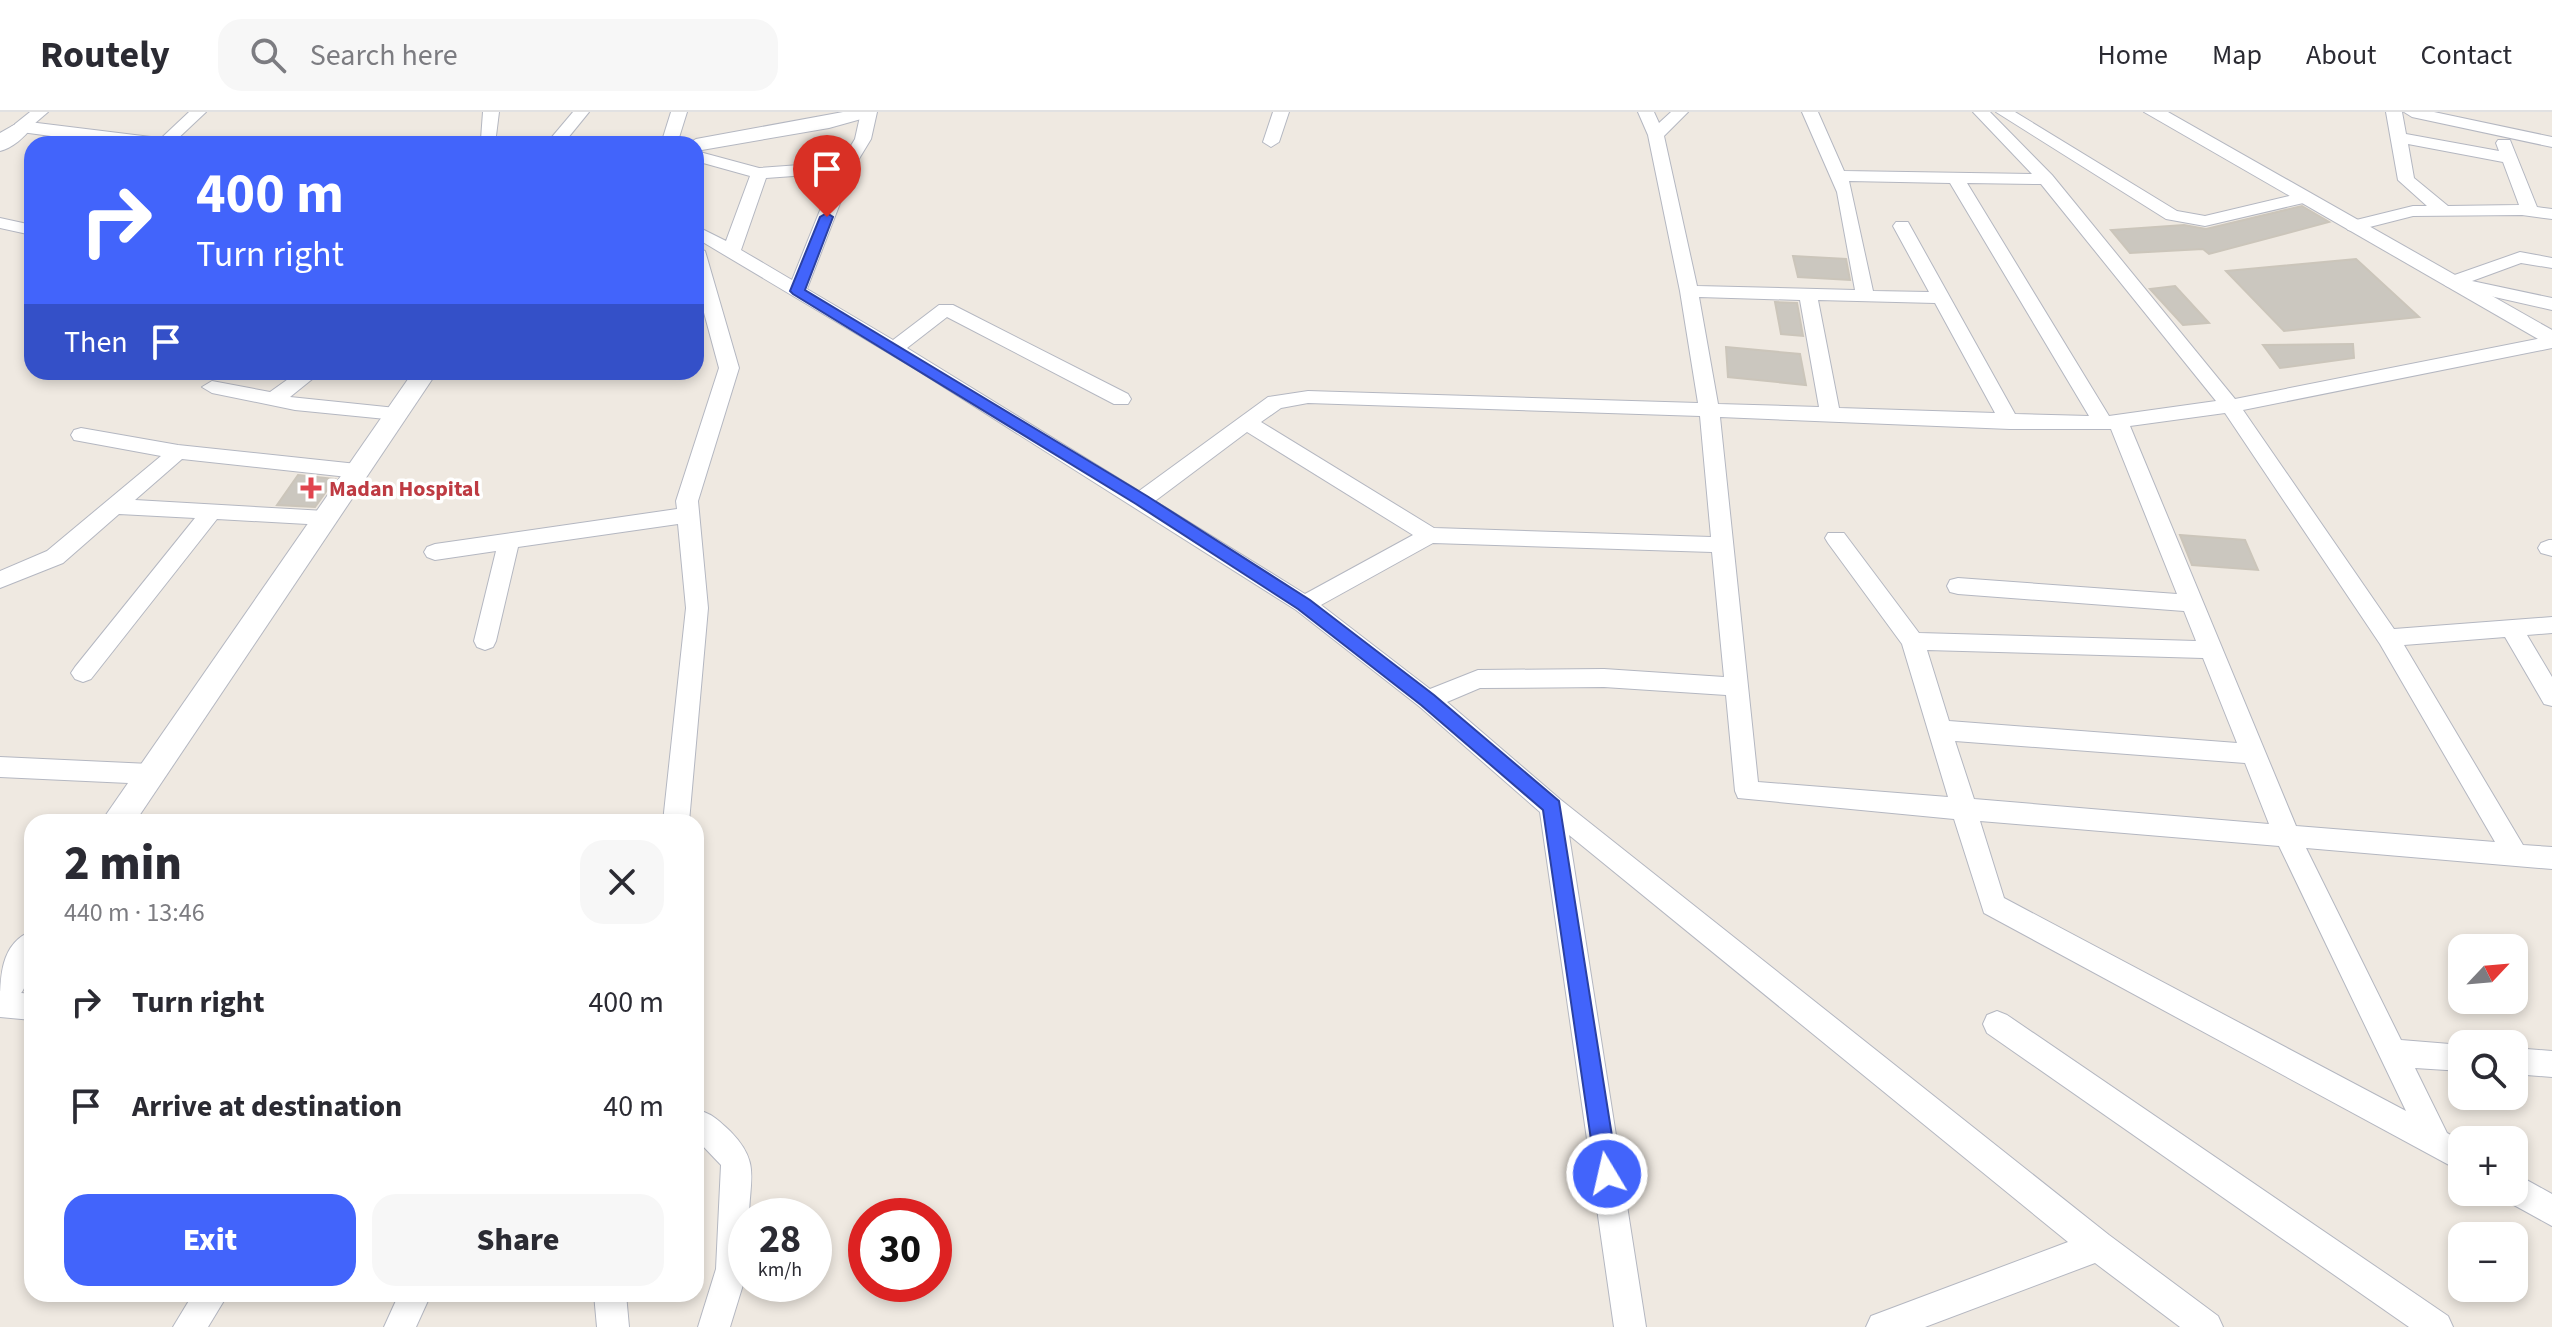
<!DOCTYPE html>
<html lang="en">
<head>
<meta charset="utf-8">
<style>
  body { margin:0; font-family:"Source Sans 3",sans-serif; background:#f7f7f7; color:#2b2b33; height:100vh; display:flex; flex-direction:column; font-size:30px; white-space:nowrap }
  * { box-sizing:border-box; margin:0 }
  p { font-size:26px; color:#7c7c81 }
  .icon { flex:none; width:44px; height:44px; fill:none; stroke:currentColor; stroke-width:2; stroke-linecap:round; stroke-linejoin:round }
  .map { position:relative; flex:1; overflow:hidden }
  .sheet { position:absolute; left:24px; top:702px; width:680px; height:488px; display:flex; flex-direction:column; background:#fff; border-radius:24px; box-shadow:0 4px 12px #0003 }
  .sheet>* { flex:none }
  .top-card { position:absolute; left:24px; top:24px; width:680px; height:244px; border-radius:24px; box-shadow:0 4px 12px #0003; background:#4264fb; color:#fff; overflow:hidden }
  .needle { width:52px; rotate:64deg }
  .buttons { position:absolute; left:2448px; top:822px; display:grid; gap:16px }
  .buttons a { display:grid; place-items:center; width:80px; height:80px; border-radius:16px; background:#fff; box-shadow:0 4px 12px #0003; font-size:40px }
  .speed { position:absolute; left:728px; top:1086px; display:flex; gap:16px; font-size:40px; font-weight:700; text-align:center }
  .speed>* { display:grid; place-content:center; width:104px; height:104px; border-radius:50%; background:#fff; box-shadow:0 4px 12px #0003; line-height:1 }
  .speed small { font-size:20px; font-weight:400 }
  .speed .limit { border:12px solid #d22; background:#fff; color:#111 }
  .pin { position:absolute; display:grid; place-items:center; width:68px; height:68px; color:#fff; margin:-82px -34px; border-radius:50% 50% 50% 0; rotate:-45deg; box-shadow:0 0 8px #0007 }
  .pin .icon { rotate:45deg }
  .me { position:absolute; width:88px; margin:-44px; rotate:351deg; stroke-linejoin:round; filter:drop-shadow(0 0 6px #0008) }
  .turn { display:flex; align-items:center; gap:28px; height:168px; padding:0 40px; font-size:36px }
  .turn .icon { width:104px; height:104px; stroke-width:2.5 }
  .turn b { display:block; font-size:56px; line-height:68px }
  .then { display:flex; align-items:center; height:76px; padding:0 40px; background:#0003; gap:16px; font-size:30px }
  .round { display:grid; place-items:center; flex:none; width:84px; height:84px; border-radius:24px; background:#f7f7f7 }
  .overview { display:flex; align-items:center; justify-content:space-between; height:136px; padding:0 40px }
  h1 { font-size:48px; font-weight:800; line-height:60px }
  .button { display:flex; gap:16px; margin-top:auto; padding:16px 40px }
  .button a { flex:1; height:92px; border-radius:24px; background:#4264fb; color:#fff; font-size:32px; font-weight:800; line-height:92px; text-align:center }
  .button a+a { background:#f7f7f7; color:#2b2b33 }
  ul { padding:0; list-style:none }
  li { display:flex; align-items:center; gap:24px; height:104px; padding:0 40px }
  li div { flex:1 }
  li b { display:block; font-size:30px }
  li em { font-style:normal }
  header { display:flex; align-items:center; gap:48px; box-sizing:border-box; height:112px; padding:0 40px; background:#fff; border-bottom:2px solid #e1e1e2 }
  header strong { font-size:38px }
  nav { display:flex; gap:44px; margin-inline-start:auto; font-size:28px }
  .search { width:560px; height:72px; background:#f7f7f7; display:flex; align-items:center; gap:20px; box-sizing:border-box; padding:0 28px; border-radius:24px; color:#7c7c81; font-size:30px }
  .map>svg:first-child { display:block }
  .building { fill:#cbc7bf; stroke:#cbc5ba; stroke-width:2 }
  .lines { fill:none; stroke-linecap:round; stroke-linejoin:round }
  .minor-casing { stroke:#b4b7c1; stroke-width:2 }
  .tertiary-casing { stroke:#b4b7c1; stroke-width:2 }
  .secondary-casing { stroke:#b4b7c1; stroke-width:2 }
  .minor { fill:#fff; fill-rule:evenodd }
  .tertiary { fill:#fff; fill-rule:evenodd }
  .secondary { fill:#fff; fill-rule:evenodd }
  .route { fill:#4264fb; stroke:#2b41a3; stroke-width:2 }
  .health-dot { fill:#e0444e; stroke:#fff; stroke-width:3 }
  .labels { text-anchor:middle; stroke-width:7; stroke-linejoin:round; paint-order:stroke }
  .health-label { font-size:22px; font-weight:bold; fill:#be3a42; stroke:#fff; text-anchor:start }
</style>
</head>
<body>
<header>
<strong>Routely</strong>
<div class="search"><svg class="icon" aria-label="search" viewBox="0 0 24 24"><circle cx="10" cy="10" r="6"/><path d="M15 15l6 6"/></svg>Search here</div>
<nav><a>Home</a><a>Map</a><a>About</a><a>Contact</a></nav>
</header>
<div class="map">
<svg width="2552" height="1215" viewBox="0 0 2552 1215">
  <rect width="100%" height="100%" fill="#efe9e1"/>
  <g class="building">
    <path d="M2302,94L2329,110L2209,142L2203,137L2130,141L2111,118L2184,113L2206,117Z"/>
    <path d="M1793,144L1846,147L1850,168L1798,165Z"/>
    <path d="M2356,147L2419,205L2284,219L2226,159Z"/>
    <path d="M2175,174L2209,211L2183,213L2150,177Z"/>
    <path d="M1775,190L1797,191L1803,224L1781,222Z"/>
    <path d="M2353,232L2354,246L2280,256L2263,233Z"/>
    <path d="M1726,235L1800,242L1806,273L1728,265Z"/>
    <path d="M298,363L335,367L315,395L277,393Z"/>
    <path d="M2180,423L2245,428L2258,458L2192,453Z"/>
  </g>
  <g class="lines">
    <g class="minor-casing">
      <g id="minor">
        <path d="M30,0H48L27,18H15V12Z"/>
        <path d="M189,0H206L172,32H155Z"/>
        <path d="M483,0H499L495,32H477L481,27Z"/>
        <path d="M573,0H589L563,32H546Z"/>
        <path d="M671,0H687L677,32H661Z"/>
        <path d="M861,0H877L871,27L854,55L807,177L893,228L939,193H953L1128,282L1131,287L1128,292H1114L947,205L907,236L1139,379L1268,285L1308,279L1698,291L1680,179L1648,23L1638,0H1654L1659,11L1671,0H1688L1664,24L1697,174L1855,178L1837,80L1802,0H1818L1844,59L2032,62L1973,0H1990L2052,63L2235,287L2552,224V236L2243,298L2394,517L2552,505V521L2527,523L2552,565V594L2544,592L2505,525L2404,533L2523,733L2552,735V757L2306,736L2401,928L2462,933V959L2415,956L2447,1021L2462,1029V1060L1984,801L1954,707L1738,686L1735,679L1726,583L1604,575L1480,576L1447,590L1561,688L2109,1123L2218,1204L2223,1215H2180L2095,1151L1925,1215H1866L1871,1204L2068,1130L1569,723L1646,1215H1614L1540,700L1420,595L1296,498L917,258L696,126V114L726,129L750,64L696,49V39L759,56L841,50L855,27ZM835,61L792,168L741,138L766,66ZM1849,69L1950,71L2089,304L2015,302L1908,110H1896L1893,114L1929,180L1873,179ZM1967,71L2041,72L2216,289L2109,304ZM1699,185L1800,188L1819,295L1718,292ZM1818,188L1935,191L1995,301L1839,296ZM1308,291L1700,304L1711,425L1434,416L1261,310L1281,296ZM2225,301L2380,532L2495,730L2296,714L2130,314ZM1720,305L2010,317H2111L2177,482L1958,466L1950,468L1947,474L1950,480L1958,482L2184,499L2196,529L1919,521L1844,421H1828L1825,426L1828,431L1902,532L1948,685L1758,670ZM1247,320L1413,423L1305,482L1155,389ZM1433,431L1712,440L1724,565L1604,557L1478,558L1430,577L1321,493ZM1927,538L2203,546L2237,631L1949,609ZM1955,629L2245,651L2269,712L1974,687ZM1980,709L2279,734L2406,999L2004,786Z"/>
        <path d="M1273,0H1289L1279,30L1271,35L1263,30Z"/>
        <path d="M1996,0H2015L2177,99L2205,104L2306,80L2314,85L2312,89L2205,114L2166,107Z"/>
        <path d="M2386,0H2402L2406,22L2499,39L2496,31L2498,28H2510L2537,95L2552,97V107L2522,103L2413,104L2354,119L2348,118L2345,114L2348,110L2413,94H2427L2398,68ZM2408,32L2503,50L2519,93L2448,94L2414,66Z"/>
        <path d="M2404,0H2434L2552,25V35L2412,5Z"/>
        <path d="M0,106L32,113V123L0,116Z"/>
        <path d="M696,134L705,139L739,256L698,389L708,496L689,710H663L686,496L678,412L518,435L496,529L493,535L485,538L477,535L474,529L496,439L435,448L427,445L424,440L427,435L435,432L677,397L676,389L719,256L696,171Z"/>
        <path d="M2520,140L2552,146V156L2521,151L2472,169L2552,186V198L2446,174L2443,170L2446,166Z"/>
        <path d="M298,260H321L290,285L396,296L406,302L396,308L295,298L212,281L202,275L212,269L270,280Z"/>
        <path d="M81,316L178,333L357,352L364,354L367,359L364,364L357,366L182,347L135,388L325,399L333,401L336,406L333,411L325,413L217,407L91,567L83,570L75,567L71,561L75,555L195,406L119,402L63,451L0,476V459L47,439L161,344L74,328L71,323L74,318Z"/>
        <path d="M2549,428H2552V444L2541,441L2538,436L2541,431Z"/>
        <path d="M0,645L150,652L159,655L162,662L159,669L150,672L0,665Z"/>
        <path d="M0,879L32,882V908L0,905Z"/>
        <path d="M1997,899L2007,903L2448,1204L2453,1215H2409L1987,921L1983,912L1987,903Z"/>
        <path d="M2514,936L2552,939V965L2514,962Z"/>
        <path d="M704,1000C715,1004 721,1011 730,1019C760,1050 750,1064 749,1104H746V1163L730,1215H698L716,1157L721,1053L699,1030H696V1002Z"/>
        <path d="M2514,1061L2552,1082V1114L2503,1087L2501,1080H2514Z"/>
        <path d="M193,1182H228L208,1215H173Z"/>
        <path d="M399,1182H431L416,1215H384Z"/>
        <path d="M594,1182H626L629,1215H597Z"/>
      </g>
    </g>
    <g class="tertiary-casing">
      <g id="tertiary">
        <path d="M843,0H875L872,4L829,16L696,39V32H687L696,27Z"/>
        <path d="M2144,0H2168L2552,218V235Z"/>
        <path d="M21,9L159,26L169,32H110L14,19L11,15Z"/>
        <path d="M413,260H437L135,710H101Z"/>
        <path d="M32,819C32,849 34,884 0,897C0,866 0,831 32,819Z"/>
      </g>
    </g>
    <g class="secondary-casing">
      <path id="secondary" d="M21,9L29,10L32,15C25,25 12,36 0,39V21Z"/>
    </g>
    <use href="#minor" class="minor"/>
    <use href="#tertiary" class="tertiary"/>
    <use href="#secondary" class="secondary"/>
  </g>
  <path class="route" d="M827,101L833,105L805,178L1147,384L1310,488L1434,583L1559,689L1618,1062L1615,1070L1607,1073L1599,1070L1596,1062L1543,698L1421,593L1298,497L1136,392L793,182L790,179L820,105Z"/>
  <path class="health-dot" d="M307 364h8v8h8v8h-8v8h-8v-8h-8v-8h8z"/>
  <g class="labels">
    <g class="health-label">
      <text x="329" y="384">Madan Hospital</text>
    </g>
  </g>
</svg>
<div class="buttons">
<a><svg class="needle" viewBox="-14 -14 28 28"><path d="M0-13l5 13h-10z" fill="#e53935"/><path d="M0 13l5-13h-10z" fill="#7c7c81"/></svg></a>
<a><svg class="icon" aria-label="search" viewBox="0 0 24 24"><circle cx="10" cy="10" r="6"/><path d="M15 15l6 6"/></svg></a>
<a>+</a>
<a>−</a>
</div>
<div class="speed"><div>28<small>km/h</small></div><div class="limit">30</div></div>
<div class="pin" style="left:827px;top:105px;background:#d93025"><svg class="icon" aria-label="arrive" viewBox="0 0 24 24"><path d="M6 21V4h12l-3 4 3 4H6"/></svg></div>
<svg class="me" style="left:1607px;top:1062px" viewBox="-20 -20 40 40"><circle r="17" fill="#4264fb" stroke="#fff" stroke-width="3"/><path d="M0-11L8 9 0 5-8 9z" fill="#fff"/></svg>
<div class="top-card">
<div class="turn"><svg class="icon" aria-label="right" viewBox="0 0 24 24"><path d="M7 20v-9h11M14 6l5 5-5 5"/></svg><div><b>400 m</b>Turn right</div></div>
<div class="then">Then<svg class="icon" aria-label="arrive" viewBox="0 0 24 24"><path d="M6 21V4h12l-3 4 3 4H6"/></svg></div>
</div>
<section class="sheet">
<div class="overview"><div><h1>2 min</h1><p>440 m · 13:46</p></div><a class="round"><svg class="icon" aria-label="close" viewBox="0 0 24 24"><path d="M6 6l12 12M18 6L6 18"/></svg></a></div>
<ul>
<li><svg class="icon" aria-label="right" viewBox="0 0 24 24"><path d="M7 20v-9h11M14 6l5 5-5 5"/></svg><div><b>Turn right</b></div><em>400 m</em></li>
<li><svg class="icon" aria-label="arrive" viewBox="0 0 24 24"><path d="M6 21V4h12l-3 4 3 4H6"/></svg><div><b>Arrive at destination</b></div><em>40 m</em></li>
</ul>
<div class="button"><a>Exit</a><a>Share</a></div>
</section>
</div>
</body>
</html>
